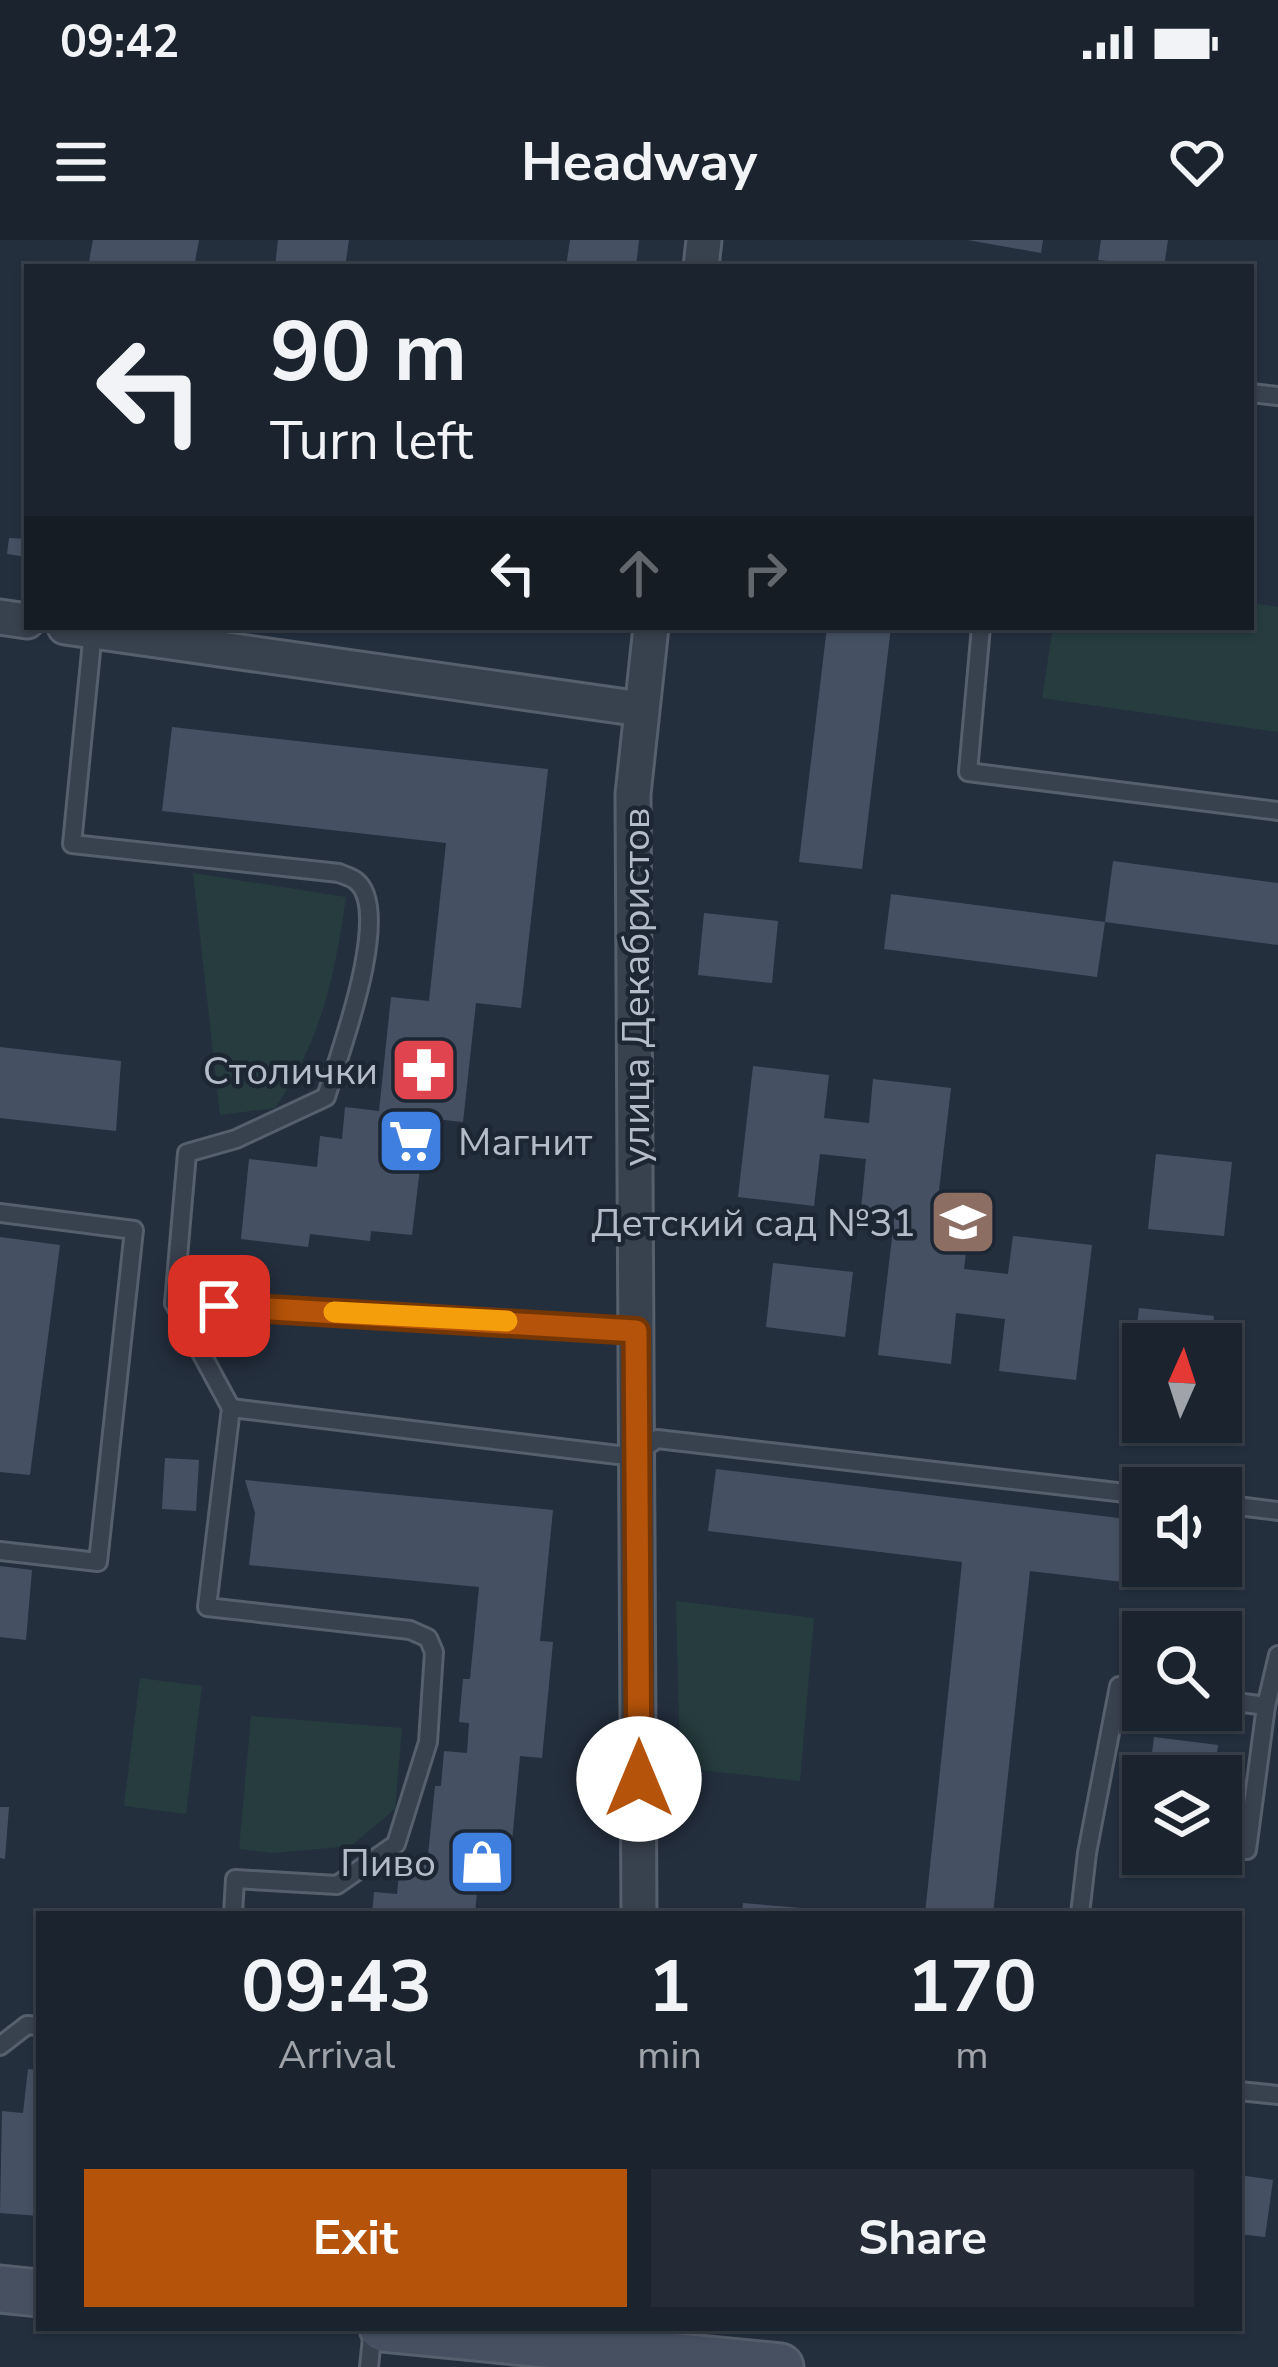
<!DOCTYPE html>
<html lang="en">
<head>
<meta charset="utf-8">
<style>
  body { margin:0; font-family:"Nunito Sans",sans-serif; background:#242b36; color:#f1f3f6; height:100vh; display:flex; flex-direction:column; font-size:45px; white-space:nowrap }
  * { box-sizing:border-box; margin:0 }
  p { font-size:39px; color:#a0a4aa }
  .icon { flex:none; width:66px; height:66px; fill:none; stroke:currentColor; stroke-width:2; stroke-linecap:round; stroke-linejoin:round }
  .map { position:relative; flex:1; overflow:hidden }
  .side { position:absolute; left:36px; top:1671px; width:1206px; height:420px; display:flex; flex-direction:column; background:#1b232e; border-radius:0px; box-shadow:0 3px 9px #0004,0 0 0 3px #39404a }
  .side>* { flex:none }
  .banner { position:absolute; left:24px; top:24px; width:1230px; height:366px; border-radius:0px; box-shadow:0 3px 9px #0004,0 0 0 3px #39404a; background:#1b232e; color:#f1f3f6; overflow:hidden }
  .needle { width:78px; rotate:3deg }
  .buttons { position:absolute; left:1122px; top:1083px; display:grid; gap:24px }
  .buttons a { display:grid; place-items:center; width:120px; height:120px; border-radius:0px; background:#1b232e; box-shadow:0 3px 9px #0004,0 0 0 3px #39404a; font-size:60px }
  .pin { position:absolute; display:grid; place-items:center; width:102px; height:102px; color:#fff; margin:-51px; border-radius:24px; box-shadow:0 6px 18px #0006 }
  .me { position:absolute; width:132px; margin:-66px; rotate:0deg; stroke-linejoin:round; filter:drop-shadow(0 0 9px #0008) }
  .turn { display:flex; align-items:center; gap:42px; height:252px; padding:0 48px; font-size:54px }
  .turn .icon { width:156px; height:156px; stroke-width:2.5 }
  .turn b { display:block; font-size:84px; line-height:102px }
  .lanes { display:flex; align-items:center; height:114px; padding:0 48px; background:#0003; justify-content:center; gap:60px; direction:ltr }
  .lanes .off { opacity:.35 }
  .eta { display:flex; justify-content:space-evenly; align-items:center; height:204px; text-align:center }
  .eta b { font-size:72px; font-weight:700; line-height:84px }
  .action { display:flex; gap:24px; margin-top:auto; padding:24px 48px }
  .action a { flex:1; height:138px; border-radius:0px; background:#b45309; color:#fff; font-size:48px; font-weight:700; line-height:138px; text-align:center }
  .action a+a { background:#242b36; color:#f1f3f6 }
  .status { display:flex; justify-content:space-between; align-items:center; height:84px; padding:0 60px; background:#1b232e; direction:ltr }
  .status svg { height:33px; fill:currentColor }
  header { display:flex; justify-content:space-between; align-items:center; height:156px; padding:0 48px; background:#1b232e; font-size:54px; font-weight:700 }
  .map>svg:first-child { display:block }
  .green { fill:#263c3f }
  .building { fill:#455162 }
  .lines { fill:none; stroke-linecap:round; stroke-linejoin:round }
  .lane-casing { stroke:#565f6c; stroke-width:22 }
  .street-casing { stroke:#565f6c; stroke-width:39 }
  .secondary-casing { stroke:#565f6c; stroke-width:51 }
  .lane { stroke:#38414e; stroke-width:16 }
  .street { stroke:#38414e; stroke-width:33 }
  .secondary { stroke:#465061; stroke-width:45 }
  .route-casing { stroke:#753606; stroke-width:30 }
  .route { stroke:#b45309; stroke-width:21 }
  .slow { stroke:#f59e0b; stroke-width:21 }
  .labels { text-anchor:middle; stroke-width:9; stroke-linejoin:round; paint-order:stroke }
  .street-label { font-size:39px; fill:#b4bcc9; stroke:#1d2633 }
  .poi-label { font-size:39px; fill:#b4bcc9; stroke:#1d2633; text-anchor:end }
</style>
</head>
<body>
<div class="status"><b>09:42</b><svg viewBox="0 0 49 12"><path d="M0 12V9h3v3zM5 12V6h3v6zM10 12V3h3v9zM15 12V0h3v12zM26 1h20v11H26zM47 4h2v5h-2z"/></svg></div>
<header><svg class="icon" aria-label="menu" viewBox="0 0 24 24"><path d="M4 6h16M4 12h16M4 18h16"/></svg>Headway<svg class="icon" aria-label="heart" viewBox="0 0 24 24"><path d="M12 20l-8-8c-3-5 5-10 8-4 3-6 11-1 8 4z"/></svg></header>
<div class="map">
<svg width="1278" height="2127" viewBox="0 0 1278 2127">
  <rect width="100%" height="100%" fill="#242f3e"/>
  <g class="green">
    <path d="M1251,363L1278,367V492L1042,458L1053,387H1251Z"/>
    <path d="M193,633L346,657C334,739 322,798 275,868L220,875Z"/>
    <path d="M676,1361L814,1378L800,1541L680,1528Z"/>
    <path d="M140,1438L202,1446L186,1574L124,1566Z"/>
    <path d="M251,1476L402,1488L395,1569L351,1606L273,1613L239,1609Z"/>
  </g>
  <g class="building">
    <path d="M93,0H199L194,27H88Z"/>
    <path d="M278,0H349L345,27H275Z"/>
    <path d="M570,0H639L636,27H566Z"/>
    <path d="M968,0H1043L1041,13Z"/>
    <path d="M1101,0H1168L1164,27L1098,20Z"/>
    <path d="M9,298L27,299V317L7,314Z"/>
    <path d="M827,387H891L862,629L799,622Z"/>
    <path d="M172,487L548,529L521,768L476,763L463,882L426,878L412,995L371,991L370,1001L310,994L308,1007L241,999L249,919L317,927L320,896L342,899L345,867L379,871L391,757L429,761L446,603L162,571Z"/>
    <path d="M1113,621L1278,643V705L1105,682Z"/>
    <path d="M891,654L1105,682L1097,737L884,709Z"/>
    <path d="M704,673L778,681L772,743L698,735Z"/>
    <path d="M0,807L121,821L116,891L0,878Z"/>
    <path d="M753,826L829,835L824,878L869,883L873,839L951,848L935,984L969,988L964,1029L1008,1034L1013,996L1092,1005L1076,1140L999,1131L1005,1079L956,1073L951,1124L878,1115L895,973L861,969L866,919L820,914L814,966L738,957Z"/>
    <path d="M1156,914L1232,922L1224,996L1148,989Z"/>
    <path d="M0,997L60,1005L30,1235L0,1232Z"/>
    <path d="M773,1023L853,1032L845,1097L766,1087Z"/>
    <path d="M1139,1068L1214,1076L1211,1104H1143V1144L1130,1143Z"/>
    <path d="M165,1218L199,1220L196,1271L162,1269Z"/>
    <path d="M716,1229L1143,1281V1326H1185L1182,1349L1030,1331L993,1674H925L962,1322L708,1291Z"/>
    <path d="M245,1240L553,1270L540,1401L553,1402L542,1518L520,1516L509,1634L479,1631L475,1674H372L374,1652L397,1654L400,1623L427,1625L435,1546H441L444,1511L467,1513L469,1483L459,1482L463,1439H470L479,1347L249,1325L255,1273Z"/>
    <path d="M0,1326L32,1330L26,1400L0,1397Z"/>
    <path d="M1154,1497L1218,1505L1214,1536H1149Z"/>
    <path d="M0,1567H9L5,1619L0,1618Z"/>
    <path d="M743,1663L813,1669V1674H742Z"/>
    <path d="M28,1829L39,1830V1976L0,1973L2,1871L23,1873Z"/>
    <path d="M1239,1935L1273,1940L1265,1997L1239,1994Z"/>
  </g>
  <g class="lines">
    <g class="lane-casing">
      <g id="lane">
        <path d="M1251,153L1278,156"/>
        <path d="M981,387L968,532L1278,571"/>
        <path d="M93,391L72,604L339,633C345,636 352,637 356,641C394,670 338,818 326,857L236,899L187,913L174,1063"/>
        <path d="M0,973L134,990L98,1322L0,1311"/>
        <path d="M231,1168L174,1063L636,1091"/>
        <path d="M1221,1264L1278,1271"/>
        <path d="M1221,1460L1266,1466"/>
        <path d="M1247,1610L1266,1466L1278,1415"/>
        <path d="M233,1674L235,1639L337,1645L396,1604L428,1502L434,1412L428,1398L410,1390L207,1367L231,1168L618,1215L637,1213L657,1199L1143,1255"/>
        <path d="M1080,1674L1087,1613L1119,1446L1143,1449"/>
        <path d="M0,1806L27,1785L39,1786"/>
        <path d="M1239,1851L1278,1855"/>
        <path d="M369,2127L373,2088"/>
      </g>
    </g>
    <g class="street-casing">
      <g id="street">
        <path d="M701,27L704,0"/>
        <path d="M0,377L27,381"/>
        <path d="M65,387L641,469"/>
        <path d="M639,1674L633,554L651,387"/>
      </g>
    </g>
    <g class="secondary-casing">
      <g id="secondary">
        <path d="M0,2049L39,2053"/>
        <path d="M383,2088L780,2127"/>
      </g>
    </g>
    <use href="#lane" class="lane"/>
    <use href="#street" class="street"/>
    <use href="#secondary" class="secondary"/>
  </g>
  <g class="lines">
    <g class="route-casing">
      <path id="route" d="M219,1066L636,1091L639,1539"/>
    </g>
    <use href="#route" class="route"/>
    <path class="slow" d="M334,1072L507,1081"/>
  </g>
  <defs>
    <g id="pharmacy-square" transform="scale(3.45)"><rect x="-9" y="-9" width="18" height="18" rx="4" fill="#e0444e" stroke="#1d2633"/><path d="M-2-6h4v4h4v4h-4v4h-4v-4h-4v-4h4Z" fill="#fff"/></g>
    <g id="supermarket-square" transform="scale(3.45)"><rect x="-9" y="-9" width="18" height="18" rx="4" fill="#3f7fe0" stroke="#1d2633"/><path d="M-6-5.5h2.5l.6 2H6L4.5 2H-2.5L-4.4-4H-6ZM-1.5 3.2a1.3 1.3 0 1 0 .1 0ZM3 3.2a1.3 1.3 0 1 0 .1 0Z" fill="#fff"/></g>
    <g id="school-square" transform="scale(3.45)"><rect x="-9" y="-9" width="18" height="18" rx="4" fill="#8d6e63" stroke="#1d2633"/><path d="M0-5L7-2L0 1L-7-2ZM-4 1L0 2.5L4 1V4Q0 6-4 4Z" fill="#fff"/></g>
    <g id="shop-square" transform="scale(3.45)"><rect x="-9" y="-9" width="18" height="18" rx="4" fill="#3f7fe0" stroke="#1d2633"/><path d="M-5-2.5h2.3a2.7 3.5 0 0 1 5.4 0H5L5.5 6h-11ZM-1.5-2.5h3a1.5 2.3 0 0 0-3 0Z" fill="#fff"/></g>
  </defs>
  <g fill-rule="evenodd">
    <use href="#pharmacy-square" x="424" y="830"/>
    <use href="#supermarket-square" x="411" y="901"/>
    <use href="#school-square" x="963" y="982"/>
    <use href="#shop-square" x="482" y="1622"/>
  </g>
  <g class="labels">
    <g class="street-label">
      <text transform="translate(635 747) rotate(-90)" y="14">улица Декабристов</text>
    </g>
    <g class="poi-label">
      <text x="378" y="844">Столички</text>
      <text x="458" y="915" text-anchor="start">Магнит</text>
      <text x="916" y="996">Детский сад №31</text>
      <text x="436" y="1636">Пиво</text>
    </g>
  </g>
</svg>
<div class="buttons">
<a><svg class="needle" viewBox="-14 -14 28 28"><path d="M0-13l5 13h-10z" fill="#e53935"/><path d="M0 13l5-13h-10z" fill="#a0a4aa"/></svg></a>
<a><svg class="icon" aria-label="sound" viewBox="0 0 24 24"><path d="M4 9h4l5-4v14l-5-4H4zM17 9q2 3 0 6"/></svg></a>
<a><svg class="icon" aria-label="search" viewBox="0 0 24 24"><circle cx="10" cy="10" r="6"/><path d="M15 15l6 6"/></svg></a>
<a><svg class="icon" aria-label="layers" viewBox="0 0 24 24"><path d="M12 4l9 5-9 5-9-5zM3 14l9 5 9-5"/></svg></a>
</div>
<div class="pin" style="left:219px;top:1066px;background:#d93025"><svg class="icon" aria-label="arrive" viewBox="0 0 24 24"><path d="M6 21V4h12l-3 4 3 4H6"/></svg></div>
<svg class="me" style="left:639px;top:1539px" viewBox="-20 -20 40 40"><circle r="19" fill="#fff"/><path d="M0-13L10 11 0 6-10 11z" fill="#b45309"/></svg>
<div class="banner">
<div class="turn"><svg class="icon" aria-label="left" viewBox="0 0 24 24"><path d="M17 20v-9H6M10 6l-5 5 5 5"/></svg><div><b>90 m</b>Turn left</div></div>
<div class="lanes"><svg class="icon" aria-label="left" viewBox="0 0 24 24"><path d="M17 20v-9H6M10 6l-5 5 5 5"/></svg><svg class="icon off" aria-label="ahead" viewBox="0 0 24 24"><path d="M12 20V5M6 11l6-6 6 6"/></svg><svg class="icon off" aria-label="right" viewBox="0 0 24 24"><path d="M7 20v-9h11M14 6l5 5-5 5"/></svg></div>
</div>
<section class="side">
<div class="eta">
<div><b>09:43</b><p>Arrival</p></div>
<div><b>1</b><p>min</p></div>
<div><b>170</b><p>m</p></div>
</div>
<div class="action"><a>Exit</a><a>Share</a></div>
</section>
</div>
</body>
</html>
